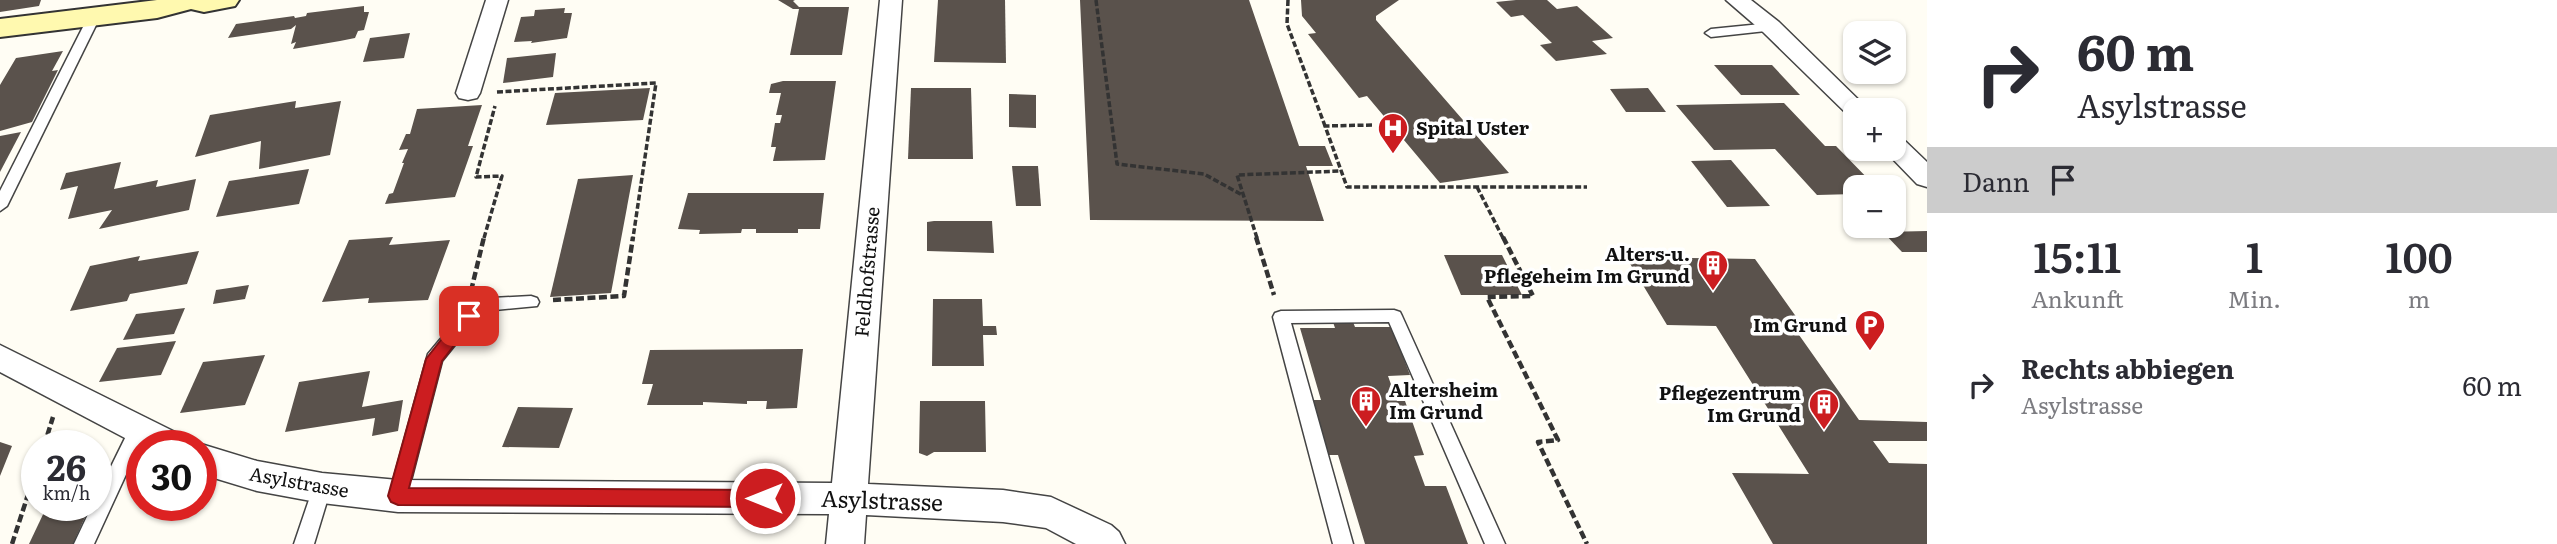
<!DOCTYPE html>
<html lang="de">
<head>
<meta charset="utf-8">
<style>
  body { margin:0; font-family:Literata,serif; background:#f2f2f3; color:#2b2b33; height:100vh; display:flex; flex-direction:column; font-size:26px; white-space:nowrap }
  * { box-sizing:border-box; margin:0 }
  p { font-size:23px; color:#7c7c81 }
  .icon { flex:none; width:38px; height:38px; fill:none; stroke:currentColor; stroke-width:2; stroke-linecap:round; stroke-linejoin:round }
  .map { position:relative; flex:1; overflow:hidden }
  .details { display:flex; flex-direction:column; background:#fff; width:630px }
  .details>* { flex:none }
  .top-card { background:#fff; color:#2b2b33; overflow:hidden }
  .fabs { position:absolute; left:1843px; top:21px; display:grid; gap:14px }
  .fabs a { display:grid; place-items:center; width:63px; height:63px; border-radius:14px; background:#fff; box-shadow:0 2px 5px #0004; font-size:35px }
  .speed { position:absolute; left:21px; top:430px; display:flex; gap:14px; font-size:35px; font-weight:700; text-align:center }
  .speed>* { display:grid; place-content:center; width:91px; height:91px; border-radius:50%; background:#fff; box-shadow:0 2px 5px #0004; line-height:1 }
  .speed small { font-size:18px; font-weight:400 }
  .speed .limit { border:10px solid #d22; background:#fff; color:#111 }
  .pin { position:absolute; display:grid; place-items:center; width:60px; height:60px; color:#fff; margin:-30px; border-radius:14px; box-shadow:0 4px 10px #0006 }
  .me { position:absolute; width:77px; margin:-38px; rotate:270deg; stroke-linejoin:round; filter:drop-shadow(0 0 5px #0008) }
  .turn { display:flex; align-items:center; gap:24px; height:147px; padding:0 35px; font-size:32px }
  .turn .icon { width:91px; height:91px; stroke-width:2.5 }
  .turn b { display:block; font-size:49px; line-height:60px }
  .then { display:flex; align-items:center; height:66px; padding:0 35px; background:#0003; gap:14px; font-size:26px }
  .eta { display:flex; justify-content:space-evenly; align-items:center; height:119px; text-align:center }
  .eta b { font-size:42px; font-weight:600; line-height:49px }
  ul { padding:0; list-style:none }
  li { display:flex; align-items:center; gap:21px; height:105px; padding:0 35px }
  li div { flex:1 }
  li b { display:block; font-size:26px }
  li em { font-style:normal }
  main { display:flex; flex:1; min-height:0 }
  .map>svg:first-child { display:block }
  .building { fill:#5a524c }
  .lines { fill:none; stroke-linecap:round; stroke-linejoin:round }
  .lane-casing { stroke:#444; stroke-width:3 }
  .street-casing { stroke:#444; stroke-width:3 }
  .secondary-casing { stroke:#333; stroke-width:4 }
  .path-far1 { stroke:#333; stroke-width:3.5; stroke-dasharray:6 2.5; stroke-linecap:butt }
  .path { stroke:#333; stroke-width:4.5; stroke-dasharray:8 3.5; stroke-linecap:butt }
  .lane { fill:#fff; fill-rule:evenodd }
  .street { fill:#fff; fill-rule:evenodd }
  .secondary { fill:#fff9af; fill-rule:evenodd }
  .route { fill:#cc1d20; stroke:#851315; stroke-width:2 }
  .labels { text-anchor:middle; stroke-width:7; stroke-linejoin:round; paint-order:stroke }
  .poi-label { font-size:19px; font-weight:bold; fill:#111; stroke:#fff; text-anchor:end }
  .street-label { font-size:19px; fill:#111; stroke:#fff }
  .near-street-label { font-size:23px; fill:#111; stroke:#fff }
</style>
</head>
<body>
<main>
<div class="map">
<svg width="1927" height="544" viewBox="0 0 1927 544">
  <rect width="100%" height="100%" fill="#fffdf4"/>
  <g class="building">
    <path d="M0,0H41L39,6L0,12Z"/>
    <path d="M778,0H795L793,1L799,7H849L842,55H790L799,9H793Z"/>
    <path d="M938,0H1005L1006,63L934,62Z"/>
    <path d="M1080,0H1249L1299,146H1325L1333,166H1306L1324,221L1090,220Z"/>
    <path d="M1301,0H1399L1376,16V20L1509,173L1440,183L1367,96L1359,98L1308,34L1316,33L1302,16Z"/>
    <path d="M1516,0H1547L1557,9L1577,6L1613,38L1592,41L1607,54L1556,61L1540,45L1552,43L1523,15L1511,17L1496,2Z"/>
    <path d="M364,6V12H369L364,30L358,31L355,38L340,41L293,49L296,42L291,44L296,25L291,29L228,38L236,24L294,16L295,18L306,16L307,13Z"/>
    <path d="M565,8L564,13H572L567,38L531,43L532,41L514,42L521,17L534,16L535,10Z"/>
    <path d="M410,33L404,58L363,62L370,38Z"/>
    <path d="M63,51L52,71L58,70L32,122L0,131V85L16,58Z"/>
    <path d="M556,53L553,77L503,83L507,58Z"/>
    <path d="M1714,65H1772L1800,95H1741Z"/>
    <path d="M783,81H836L825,160L773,161L776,147H771L775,123H780L782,115H776L781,93H769L771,84Z"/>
    <path d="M650,88L643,120L546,125L555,93Z"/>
    <path d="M911,88H971L973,159H908Z"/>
    <path d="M1648,88L1666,112H1626L1610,89Z"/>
    <path d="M1009,94L1036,95V128L1009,127Z"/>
    <path d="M296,101L295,108L341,101L330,155L259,169L261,141L195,157L210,115Z"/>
    <path d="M1784,103L1825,146H1836L1876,187H1855V194L1817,195L1775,149L1714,150L1676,105Z"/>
    <path d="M482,105L468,146H473L455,197L385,204L389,194L393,193L404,163H402L408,149L399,150L406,134H410L417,109Z"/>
    <path d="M21,132L0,172V136Z"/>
    <path d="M1731,160L1770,206L1727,207L1691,161Z"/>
    <path d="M121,162L114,189L158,180L156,187L196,179L189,210L99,229L112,210L68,219L78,186L60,190L66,173Z"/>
    <path d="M1012,166H1038L1041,206H1016Z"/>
    <path d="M309,169L299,204L216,217L229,181Z"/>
    <path d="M633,175L611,293L550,297L578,179Z"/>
    <path d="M688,193H824L820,229H798V233H756V229H742L741,233L699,234L700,230L678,229Z"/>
    <path d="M934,221H992L994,253L927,251V222Z"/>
    <path d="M1927,231V252H1902L1883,232Z"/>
    <path d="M393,237L389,245L450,240L428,300L368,303L369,298L322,302L349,240Z"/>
    <path d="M199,251L187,284L130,294L127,301L70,311L90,266L140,256L138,261Z"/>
    <path d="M1444,255H1502L1522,295H1461Z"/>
    <path d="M1626,257L1755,259L1802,325H1792L1859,420L1927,422V441H1873L1889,463L1927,464V544H1773L1732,473L1809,474L1716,326L1667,325Z"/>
    <path d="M249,285L245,299L213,304L216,290Z"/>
    <path d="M933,299H982L983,326H996L997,335H983L984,366H932Z"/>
    <path d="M185,308L174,334L123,340L136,314Z"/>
    <path d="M1333,322H1353L1355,327H1392L1410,375L1388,376L1397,401H1405L1424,455L1414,456L1425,486H1446L1468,544H1365L1338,455H1325L1309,400H1321L1300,328H1335Z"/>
    <path d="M176,341L161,375L99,382L117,348Z"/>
    <path d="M803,349L797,408L766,409L767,401H747V404L703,402V405H647L653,384H642L650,350Z"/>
    <path d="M265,355L245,405L180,413L203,362Z"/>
    <path d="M370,371L362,407L403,400L398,431L372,436L375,418L285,432L299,382Z"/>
    <path d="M920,401H985L986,452H934L927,456L919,453Z"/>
    <path d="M518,407L573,408L559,448L502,447Z"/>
    <path d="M0,442L12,446L0,476Z"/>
    <path d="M47,506H90L73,544H29Z"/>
  </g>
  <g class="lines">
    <g class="lane-casing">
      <g id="lane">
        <path d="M94,13L100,17L7,206L0,211V191L88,17Z"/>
        <path d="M1771,23L1775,24V30L1711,37L1705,33L1711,29Z"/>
        <path d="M531,296L537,298L539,302L537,306L495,310L475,320L442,361L407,496L405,502L398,504L391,502L389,496L428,354L463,312L492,298Z"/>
        <path d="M1394,310L1400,312L1402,316L1505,544H1485L1389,322L1291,323L1353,544H1333L1273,317L1275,313L1281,311Z"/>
        <path d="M137,424L143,426L146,431L94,544H74L92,506H96V497L131,426Z"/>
        <path d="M322,480L329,482L331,488L314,544H294L313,488L315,482Z"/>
      </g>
    </g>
    <g class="street-casing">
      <g id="street">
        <path d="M486,0H508L480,93L477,98L468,100L459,98L456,93Z"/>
        <path d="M880,0H902L868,484L1003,490L1051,497L1111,525L1119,532L1125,544H1076L1046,528L1003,522L866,515L864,544H826L829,514L398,512L322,503L257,491L201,474V446H195L201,444L257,461L322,473L398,480L832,483Z"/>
        <path d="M1726,0H1751L1779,22L1869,110H1855V117L1848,115L1763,32Z"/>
        <path d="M1894,137L1903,139L1927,162V187L1917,184L1885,151L1883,149H1894Z"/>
        <path d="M0,345L183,436L188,446L142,447L0,372Z"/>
      </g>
    </g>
    <g class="secondary-casing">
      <path id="secondary" d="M157,0H239L235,6L204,12L191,9L157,18L0,37V19Z"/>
    </g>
    <g class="path-far1">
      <path d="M1096,0L1117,164L1204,174L1244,196"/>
      <path d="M1288,0L1287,24L1325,126"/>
      <path d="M497,92L656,83L633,238"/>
      <path d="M1372,125L1325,126L1347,187H1587"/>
      <path d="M1477,187L1503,238"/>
      <path d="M484,238L502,176L476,177L495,106"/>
      <path d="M1257,238L1237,175L1341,171"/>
    </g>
    <g class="path">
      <path d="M1256,237L1274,295"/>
      <path d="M1503,237L1533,296L1487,297L1558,440L1538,442L1587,544"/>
      <path d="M471,291L484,237"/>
      <path d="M553,300L624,296L633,237"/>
      <path d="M44,446L53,417"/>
      <path d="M12,544L37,467"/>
    </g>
    <use href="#lane" class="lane"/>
    <use href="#street" class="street"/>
    <use href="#secondary" class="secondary"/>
  </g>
  <path class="route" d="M469,310L477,316L442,361L409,488L765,490L772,492L775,498L772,504L765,507L398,505L391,502L388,496L426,359L463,312Z"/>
  <defs>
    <g id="hospital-pin" transform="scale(1.575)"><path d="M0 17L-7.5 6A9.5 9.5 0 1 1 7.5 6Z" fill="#cc1d20" stroke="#fff"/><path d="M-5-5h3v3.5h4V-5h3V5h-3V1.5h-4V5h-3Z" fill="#fff"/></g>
    <g id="building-pin" transform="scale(1.575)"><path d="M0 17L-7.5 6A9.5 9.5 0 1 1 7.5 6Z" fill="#cc1d20" stroke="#fff"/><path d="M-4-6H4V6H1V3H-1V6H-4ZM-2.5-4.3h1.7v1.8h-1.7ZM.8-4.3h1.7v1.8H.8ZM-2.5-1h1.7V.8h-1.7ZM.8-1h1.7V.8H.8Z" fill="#fff"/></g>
    <g id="parking-pin" transform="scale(1.575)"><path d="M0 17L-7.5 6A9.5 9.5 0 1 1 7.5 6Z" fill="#cc1d20" stroke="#fff"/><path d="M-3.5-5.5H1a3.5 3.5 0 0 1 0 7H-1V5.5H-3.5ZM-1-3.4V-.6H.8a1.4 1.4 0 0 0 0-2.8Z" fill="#fff"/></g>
  </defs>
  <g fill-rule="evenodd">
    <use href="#hospital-pin" x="1393" y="128"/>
    <use href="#building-pin" x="1713" y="265"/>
    <use href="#parking-pin" x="1870" y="325"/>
    <use href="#building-pin" x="1366" y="401"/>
    <use href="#building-pin" x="1824" y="404"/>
  </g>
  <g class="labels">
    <g class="poi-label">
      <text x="1416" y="135" text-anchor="start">Spital Uster</text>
      <text x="1690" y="261">Alters-u.<tspan x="1690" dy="22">Pflegeheim Im Grund</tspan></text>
      <text x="1847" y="332">Im Grund</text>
      <text x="1389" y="397" text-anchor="start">Altersheim<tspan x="1389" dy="22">Im Grund</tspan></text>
      <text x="1801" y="400">Pflegezentrum<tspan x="1801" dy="22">Im Grund</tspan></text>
    </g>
    <g class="street-label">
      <text transform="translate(867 272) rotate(-85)" y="7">Feldhofstrasse</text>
      <text transform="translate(299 482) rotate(10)" y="7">Asylstrasse</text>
    </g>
    <g class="near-street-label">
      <text transform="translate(882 501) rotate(2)" y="8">Asylstrasse</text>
    </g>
  </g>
</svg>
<div class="fabs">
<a><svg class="icon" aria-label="layers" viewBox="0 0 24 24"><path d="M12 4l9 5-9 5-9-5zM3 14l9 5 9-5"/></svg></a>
<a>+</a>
<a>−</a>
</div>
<div class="speed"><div>26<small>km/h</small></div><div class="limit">30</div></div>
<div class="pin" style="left:469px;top:316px;background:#d93025"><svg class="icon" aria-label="arrive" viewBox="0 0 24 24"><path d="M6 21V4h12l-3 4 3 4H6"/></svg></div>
<svg class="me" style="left:765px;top:498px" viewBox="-20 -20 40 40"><circle r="17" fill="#cc1d20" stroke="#fff" stroke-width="3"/><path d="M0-11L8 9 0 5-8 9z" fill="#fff"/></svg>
</div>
<section class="details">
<div class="top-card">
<div class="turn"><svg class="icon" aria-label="right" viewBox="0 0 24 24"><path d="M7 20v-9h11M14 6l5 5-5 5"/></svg><div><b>60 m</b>Asylstrasse</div></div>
<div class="then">Dann<svg class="icon" aria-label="arrive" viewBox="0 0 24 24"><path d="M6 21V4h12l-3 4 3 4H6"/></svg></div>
</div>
<div class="eta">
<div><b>15:11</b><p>Ankunft</p></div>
<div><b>1</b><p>Min.</p></div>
<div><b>100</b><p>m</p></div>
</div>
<ul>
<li><svg class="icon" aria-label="right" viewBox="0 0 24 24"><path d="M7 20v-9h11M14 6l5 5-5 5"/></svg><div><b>Rechts abbiegen</b><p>Asylstrasse</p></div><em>60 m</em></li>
</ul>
</section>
</main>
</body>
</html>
